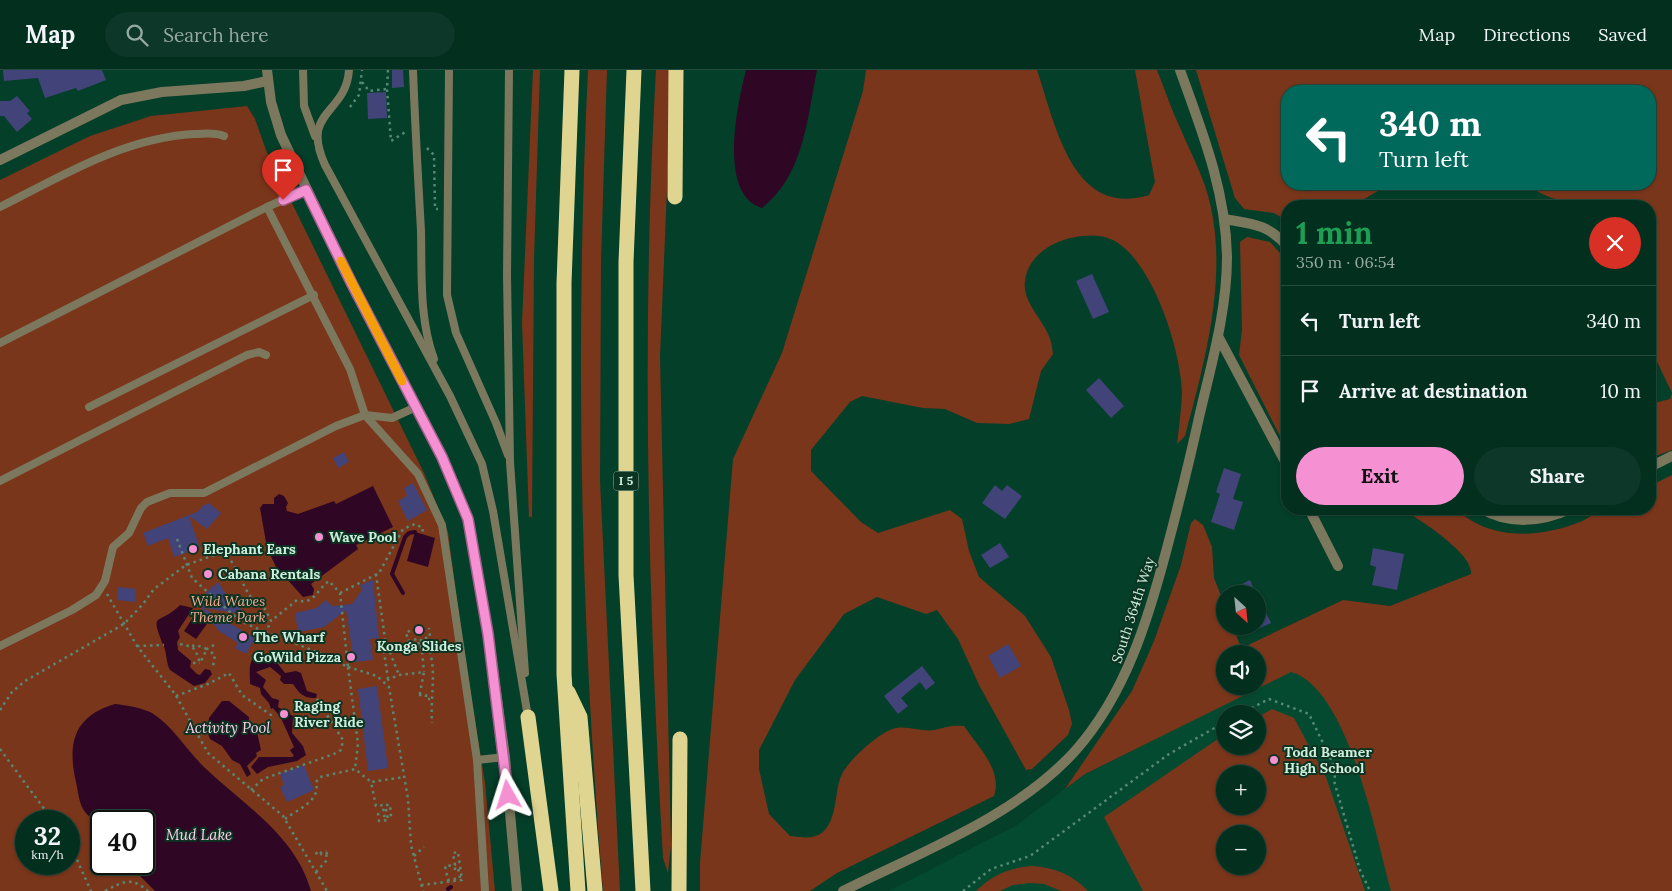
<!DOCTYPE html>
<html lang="en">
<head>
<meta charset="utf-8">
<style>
  body { margin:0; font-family:Lora,serif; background:#0d3728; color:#f1f3f6; height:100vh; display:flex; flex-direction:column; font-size:19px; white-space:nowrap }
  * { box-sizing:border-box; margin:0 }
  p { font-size:16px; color:#97a9a4 }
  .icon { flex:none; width:28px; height:28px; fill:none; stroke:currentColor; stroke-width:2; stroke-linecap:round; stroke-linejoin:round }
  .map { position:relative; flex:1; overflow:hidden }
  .details { position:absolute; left:1281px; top:130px; width:375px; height:315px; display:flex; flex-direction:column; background:#032f1f; border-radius:20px; box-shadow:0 1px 4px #0004,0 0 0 1px #244a3d }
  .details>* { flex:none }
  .top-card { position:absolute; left:1281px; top:15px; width:375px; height:105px; border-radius:20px; box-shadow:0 1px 4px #0004,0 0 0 1px #244a3d; background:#00695c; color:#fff; overflow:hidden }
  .needle { width:32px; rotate:153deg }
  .controls { position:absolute; left:1216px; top:515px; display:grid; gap:10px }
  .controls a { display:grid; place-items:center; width:50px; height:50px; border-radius:50%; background:#032f1f; box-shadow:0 1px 4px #0004,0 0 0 1px #244a3d; font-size:25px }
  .speed { position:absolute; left:15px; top:740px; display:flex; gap:10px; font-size:25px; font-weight:700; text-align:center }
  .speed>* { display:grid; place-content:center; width:65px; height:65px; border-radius:50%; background:#032f1f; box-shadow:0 1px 4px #0004,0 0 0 1px #244a3d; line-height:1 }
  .speed small { font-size:12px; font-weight:400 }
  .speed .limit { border:2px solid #111; border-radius:8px; background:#fff; color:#111 }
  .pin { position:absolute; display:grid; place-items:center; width:42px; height:42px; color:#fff; margin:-51px -21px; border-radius:50% 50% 50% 0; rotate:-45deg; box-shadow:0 0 5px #0007 }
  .pin .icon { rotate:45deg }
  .me { position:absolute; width:55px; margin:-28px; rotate:354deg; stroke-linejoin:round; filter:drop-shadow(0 0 4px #0008) }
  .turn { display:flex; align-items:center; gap:18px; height:105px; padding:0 15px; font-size:22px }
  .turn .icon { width:65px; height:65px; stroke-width:2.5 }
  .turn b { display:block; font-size:35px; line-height:42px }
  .round { display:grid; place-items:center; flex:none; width:52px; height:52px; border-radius:26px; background:#0d3728 }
  .overview { display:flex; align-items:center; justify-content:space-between; height:85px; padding:0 15px }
  h1 { font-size:30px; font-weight:700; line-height:38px; color:#1e9e55 }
  .action { display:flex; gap:10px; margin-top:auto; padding:10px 15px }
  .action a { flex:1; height:58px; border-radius:30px; background:#f591d3; color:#111; font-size:20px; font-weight:700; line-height:58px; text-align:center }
  .action a+a { background:#0d3728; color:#f1f3f6 }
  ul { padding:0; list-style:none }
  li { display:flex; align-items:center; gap:15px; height:70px; padding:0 15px; border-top:1px solid #244a3d }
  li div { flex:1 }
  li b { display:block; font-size:19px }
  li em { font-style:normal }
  header { display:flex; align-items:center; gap:30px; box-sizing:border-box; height:70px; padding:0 25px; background:#032f1f; border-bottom:1px solid #244a3d }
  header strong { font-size:24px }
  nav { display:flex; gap:28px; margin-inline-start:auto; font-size:18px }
  .search { width:350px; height:45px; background:#0d3728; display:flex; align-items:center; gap:12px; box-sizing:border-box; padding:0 18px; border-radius:28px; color:#97a9a4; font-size:19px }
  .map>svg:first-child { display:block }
  .built { fill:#044a31; fill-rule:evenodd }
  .green { fill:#7a361b; fill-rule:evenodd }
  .water { fill:#2f0624 }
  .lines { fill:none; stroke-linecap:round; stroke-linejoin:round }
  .stream { stroke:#2f0624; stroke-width:4 }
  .building { fill:#424378 }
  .path { stroke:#578873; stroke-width:2.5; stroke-dasharray:2.5 4; stroke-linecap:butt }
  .service { stroke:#7c785e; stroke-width:8 }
  .minor { stroke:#7c785e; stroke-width:10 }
  .tertiary { stroke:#7c785e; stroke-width:10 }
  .motorway { stroke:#dfd591; stroke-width:15 }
  .path-bridge { stroke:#578873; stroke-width:2.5; stroke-dasharray:2.5 4; stroke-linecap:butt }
  .route-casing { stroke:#9f5e89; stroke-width:12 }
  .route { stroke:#f591d3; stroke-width:9 }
  .slow { stroke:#f59e0b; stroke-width:9 }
  .poi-dot { fill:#f591d3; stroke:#0d3322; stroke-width:2 }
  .labels { text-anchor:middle; stroke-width:4; stroke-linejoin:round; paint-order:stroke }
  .shield { fill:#0d3322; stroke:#93b7a5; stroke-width:1 }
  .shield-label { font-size:12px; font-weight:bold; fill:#cdf0dd }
  .poi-label { font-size:14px; font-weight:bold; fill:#cdf0dd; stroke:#0d3322; text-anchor:start }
  .park-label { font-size:14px; font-style:italic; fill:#f9ae93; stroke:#0d3322 }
  .street-label { font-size:14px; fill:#cdf0dd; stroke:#0d3322 }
  .water-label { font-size:15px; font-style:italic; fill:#ffd0ed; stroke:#0d3322 }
</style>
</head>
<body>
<header>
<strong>Map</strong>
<div class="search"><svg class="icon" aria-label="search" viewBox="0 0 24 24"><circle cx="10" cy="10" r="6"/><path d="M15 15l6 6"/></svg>Search here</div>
<nav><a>Map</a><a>Directions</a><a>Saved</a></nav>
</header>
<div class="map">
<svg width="1672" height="821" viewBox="0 0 1672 821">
  <rect width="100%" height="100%" fill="#043f29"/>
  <path class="built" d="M1372,561L1500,821H889L1017,755L1085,704ZM1225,644H1258V676H1225ZM1225,704H1258V736H1225ZM1225,764H1258V796H1225Z"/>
  <g class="green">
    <path d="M533,0H540L534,189L532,447H529L522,253Z"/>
    <path d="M588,0H607L601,190L600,411L620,821H603C580,548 575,274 588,0Z"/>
    <path d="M656,0H672L660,286L671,775L668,803L663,788C648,526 641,262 656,0Z"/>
    <path d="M866,0H1037C1055,53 1072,149 1149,125L1155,112L1135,0H1157C1165,20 1172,41 1181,60C1192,86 1206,111 1211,138C1227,212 1204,295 1185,366L1177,374C1179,358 1181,341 1182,325C1182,283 1153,190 1113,170C1097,162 1073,166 1058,172C1041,179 1027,193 1025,211C1022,233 1044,250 1050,269C1052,274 1052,279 1053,284L1041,301L1029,349L1009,354L977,353L945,339L923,338L862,326L850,332L811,380V401L861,452L878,463L950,440L962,449L969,481L979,507L1025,546L1051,587L1069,640L1072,654L1068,665L1032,699L1026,700L979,615L958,569L937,540L926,544L877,527L844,544L795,610L759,680V699L769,744L790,766C802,767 813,770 823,762C838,748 834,721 842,704C849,690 880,661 896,658C909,656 922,662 935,660C947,657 951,655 964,656C978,677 1003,700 994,726L837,803L810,821H700V793L733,389L782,283L863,21Z"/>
    <path d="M1196,0H1672V380L1650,388V334L1670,329L1672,323L1650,277V136C1606,136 1562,141 1526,114H1650V21H1288V114H1390L1352,136H1288L1287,151L1274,143L1244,139L1235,128Z"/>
    <path d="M247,36L255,49L266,80L424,403L448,462L462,568L485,713L495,821H0V110L90,66L151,46ZM26,751H69V794H26ZM101,751H144V794H101Z"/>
    <path d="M1247,167L1270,172L1287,191V380L1239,285L1242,260L1240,172Z"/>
    <path d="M1672,405V821H1391C1376,768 1349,618 1291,602L1085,704L1065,719L1132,621L1154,571L1181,495L1191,453L1195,449L1203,455L1212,477L1214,508L1225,536V556H1233L1239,573L1246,576L1343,530L1390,536L1471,504C1474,484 1419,449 1402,439H1456C1490,471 1539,468 1580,452C1589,448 1596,442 1604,439C1617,435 1637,439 1650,439V416ZM1225,584H1258V616H1225Z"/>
    <path d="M1272,639L1294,648L1326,707L1365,821H1143L1104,747L1225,664V676H1258V647ZM1225,704H1258V736H1225ZM1225,764H1258V796H1225Z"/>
    <path d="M1034,796C1055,798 1073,805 1088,821H1061L1044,814L1029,813L1013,815L1000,821H976C992,805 1010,797 1034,796Z"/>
  </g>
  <g class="water">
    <path d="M746,0H817C807,49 804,105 762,138C717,125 738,32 746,0Z"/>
    <path d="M373,416L393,457L356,475L358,479L311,514L314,519L313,525L303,527L276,497L267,478L260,438L263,434H274V428L279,424L284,426L288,433L286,437L287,441L298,444L334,431L336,434Z"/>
    <path d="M415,462L435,468L428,497L407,491Z"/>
    <path d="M180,535L193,538L178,561L180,567L177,572L178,580L191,591L190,597L197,604L200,605L205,599L210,600L212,604L205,613L194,616L170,600C166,593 167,584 164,577C149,539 158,557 180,535Z"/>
    <path d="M196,543L209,551L196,569L184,561Z"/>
    <path d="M260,584L278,594L285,603L296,601L301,603L307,621L317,624L316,628C304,629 299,623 293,614H284L280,610L281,606L270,597L256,602L266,610L263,617L272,628L279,630L278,637L293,646L292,663L303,676L306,685L297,691L268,697L257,704L251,697L259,687H292L294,686L290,680L294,677L281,648L273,638L271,639L269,633L261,624L260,618L250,614C250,602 247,588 260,584Z"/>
    <path d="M222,631H229L249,647L248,659L257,662L261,680L256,683L257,686L247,696L251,704L247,707L240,694L232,690L222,676L210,669L207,661L209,648Z"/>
    <path d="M115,634C126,635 143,638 152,643C174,657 186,680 205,698C244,735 296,766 311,821H155L128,794H144V751H101V759C96,752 87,746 83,739C79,732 78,721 76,712C67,673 74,646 115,634Z"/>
  </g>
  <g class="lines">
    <g class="stream">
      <path d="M403,523L392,504L405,467L409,463L415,462"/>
      <path d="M427,580H428"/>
      <path d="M448,819L451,817"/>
    </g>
  </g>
  <g class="building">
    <path d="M3,0H102L106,10L78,21L76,18L45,28L38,8L4,11Z"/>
    <path d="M392,0H403L404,17L392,18Z"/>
    <path d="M386,22L387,48L368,49L367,23Z"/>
    <path d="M17,26L30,41L27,43L32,49L17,62L4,46H0V31H10Z"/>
    <path d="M1092,204L1109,242L1093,249L1076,211Z"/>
    <path d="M1099,308L1124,336L1111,348L1086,320Z"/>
    <path d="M344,382L349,392L338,398L333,388Z"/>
    <path d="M1224,398L1241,404L1233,429L1243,432L1234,460L1211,452L1220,424L1216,422Z"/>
    <path d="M413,413L427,440L408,451L398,431L407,426L404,418Z"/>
    <path d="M995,415L1002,421L1007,415L1022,426L1005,449L982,433Z"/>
    <path d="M209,433L221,443L207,459L189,446L200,478L174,487L168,468L148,476L143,463L197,442L205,434L207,435Z"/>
    <path d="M1000,473L1009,487L990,498L981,485Z"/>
    <path d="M1373,478L1404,484L1397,520L1372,515L1376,497L1370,495Z"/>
    <path d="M373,510L379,568L370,569L373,590L354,592L346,540L324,557L298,562L295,543L316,538L326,530L332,536L352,534L362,520L360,515Z"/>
    <path d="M1250,510L1256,524H1222Z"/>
    <path d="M218,512L230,530L248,545L204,538L197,531Z"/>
    <path d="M118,517L136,519L135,532L117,530Z"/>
    <path d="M1258,526L1271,553L1258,559Z"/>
    <path d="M200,536L255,568L246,584L235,578L238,573L219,561Z"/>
    <path d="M1008,574L1021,596L1000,608L988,586Z"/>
    <path d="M922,596L935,613L926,620L920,612L901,628L908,636L898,644L884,626Z"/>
    <path d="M377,616L388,698L368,701L358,619Z"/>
    <path d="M304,695L314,720L287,732L280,717L284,715L280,704Z"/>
  </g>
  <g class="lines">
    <g class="path">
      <path d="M388,0L387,19L391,71L407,61"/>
      <path d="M362,12L369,21L387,19"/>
      <path d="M350,37L359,25L362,0"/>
      <path d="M427,78L434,85L435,139H438"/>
      <path d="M177,469L192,508L240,551L265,562"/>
      <path d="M376,504L385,569L383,575L388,609"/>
      <path d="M340,523L379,503L403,459L415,454L423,458L422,464"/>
      <path d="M107,524L137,576L175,624L208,683L283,746L327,821"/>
      <path d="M410,561L406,562L408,571L417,569L420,578L429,577C437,607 430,624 432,653"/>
      <path d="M385,570L399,605"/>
      <path d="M180,574C196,578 194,576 200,593"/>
      <path d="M214,575L207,579L215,585L213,596H215"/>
      <path d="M137,576L164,575"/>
      <path d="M192,576L196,575L207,579L200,593"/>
      <path d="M420,576H422L421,569L430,567L429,558"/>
      <path d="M193,593H200"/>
      <path d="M348,597L377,606L389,617L408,729L411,775L423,821"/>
      <path d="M348,597L358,674L355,699"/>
      <path d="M387,610L399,605L424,602L419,628"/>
      <path d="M419,625H426V629H430"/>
      <path d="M176,626L208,614L229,603L242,625L271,645L269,649L272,653"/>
      <path d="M0,640L12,622L25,611L124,554L143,534L154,519L186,495L226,481L249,525L265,539L271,551L266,562L317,582L348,597L340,523L329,511C317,519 314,536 297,530L271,551"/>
      <path d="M1240,644L1269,629L1309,644L1336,700L1334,711L1360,800L1370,821"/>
      <path d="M0,679L53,751"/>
      <path d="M251,720L263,709L334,684L341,680L343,670L316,628"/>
      <path d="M386,735H390L391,745L384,746L383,735L376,736L371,712L404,707"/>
      <path d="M378,743L379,751L388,750"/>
      <path d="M285,749C298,739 321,731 316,712L320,707L355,699L371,712"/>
      <path d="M69,772L91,821"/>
      <path d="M316,782L317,785L322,784"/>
      <path d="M320,782L322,784L329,783L326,781"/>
      <path d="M414,786L424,777"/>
      <path d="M455,800V797H458"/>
      <path d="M316,802L327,790L326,783"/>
      <path d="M421,815L462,810L458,782L453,783L455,795L445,796L448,810L460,808L458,797"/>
      <path d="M105,821C122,812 131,806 148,821"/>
      <path d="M963,821L991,799L1030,786L1169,684L1225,652"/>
    </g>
    <g class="service">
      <path d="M303,0L304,36L315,66"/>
      <path d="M349,0C346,45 300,40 325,95L450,326L482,394L493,441L528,647"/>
      <path d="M413,0C415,54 418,107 421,161C422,203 419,249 434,289"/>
      <path d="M449,0L447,225L456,263L496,353L508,385"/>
      <path d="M509,0L507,205L510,392L525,603"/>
      <path d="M0,137C62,106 123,68 194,64C204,64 214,62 224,66"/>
      <path d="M267,137L350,299L365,345L418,404L442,455L477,690L485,821"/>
      <path d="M0,273L267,137L306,120"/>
      <path d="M89,337L314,225"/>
      <path d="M0,411L247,285L259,282L266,285"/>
      <path d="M0,576L72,540L96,525L105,511L113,477L129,463L141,438L147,432L170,423H204L336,356L365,345L392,348L416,337"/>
      <path d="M477,690L505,687"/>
    </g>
    <g class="minor">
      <path d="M0,90L121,30L162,22L244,16L267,11"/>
      <path d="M1224,149C1253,154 1268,154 1288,177"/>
      <path d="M1218,266L1288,397"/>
      <path d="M1650,397L1672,386"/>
      <path d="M1309,439L1338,496"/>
      <path d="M1482,439C1509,455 1542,452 1570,439"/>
    </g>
    <g class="tertiary">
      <path d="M267,0L271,32L281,65L352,214L442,387L468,449L488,564L505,687L517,821"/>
      <path d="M843,821C921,782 1017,746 1076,680C1126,623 1148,550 1167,478C1179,433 1190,389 1200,343C1212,292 1227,240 1227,187C1226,121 1202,61 1180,0"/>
    </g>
    <g class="motorway">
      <path d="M572,0L564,213V604L578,821"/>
      <path d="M634,0L626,192V505L643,821"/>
      <path d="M675,127L676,0"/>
      <path d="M568,622L580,647L595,821"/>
      <path d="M528,647L551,821"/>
      <path d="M679,821L680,669"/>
    </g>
    <g class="path-bridge">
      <path d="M421,569L424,602"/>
      <path d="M386,739L388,750"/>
    </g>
  </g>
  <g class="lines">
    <g class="route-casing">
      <path id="route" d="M283,130L306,120L352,214L442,387L468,449L488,564L508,725"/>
    </g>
    <use href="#route" class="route"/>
    <path class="slow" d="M341,191L402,311"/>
  </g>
  <g class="poi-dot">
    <circle cx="319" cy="467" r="5"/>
    <circle cx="193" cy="479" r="5"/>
    <circle cx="208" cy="504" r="5"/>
    <circle cx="419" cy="560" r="5"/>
    <circle cx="243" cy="567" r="5"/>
    <circle cx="351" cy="587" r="5"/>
    <circle cx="284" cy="644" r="5"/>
    <circle cx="1274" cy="690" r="5"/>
  </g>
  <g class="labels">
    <rect class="shield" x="613.5" y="401.5" width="25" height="19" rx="4"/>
    <g class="shield-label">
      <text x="626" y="415">I 5</text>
    </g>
    <g class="poi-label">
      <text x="329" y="472">Wave Pool</text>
      <text x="203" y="484">Elephant Ears</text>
      <text x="218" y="509">Cabana Rentals</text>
      <text x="253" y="572">The Wharf</text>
      <text x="419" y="581" text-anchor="middle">Konga Slides</text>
      <text x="341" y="592" text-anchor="end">GoWild Pizza</text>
      <text x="294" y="641">Raging<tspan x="294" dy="16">River Ride</tspan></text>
      <text x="1284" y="687">Todd Beamer<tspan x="1284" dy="16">High School</tspan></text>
    </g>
    <g class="park-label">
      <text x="228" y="536">Wild Waves<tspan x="228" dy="16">Theme Park</tspan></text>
    </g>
    <g class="street-label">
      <text transform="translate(1133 540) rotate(-72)" y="5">South 364th Way</text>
    </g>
    <g class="water-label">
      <text x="228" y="663">Activity Pool</text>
      <text x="199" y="770">Mud Lake</text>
    </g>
  </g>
</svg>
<div class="controls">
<a><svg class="needle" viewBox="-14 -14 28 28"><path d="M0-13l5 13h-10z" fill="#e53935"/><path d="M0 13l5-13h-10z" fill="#97a9a4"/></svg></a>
<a><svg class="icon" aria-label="sound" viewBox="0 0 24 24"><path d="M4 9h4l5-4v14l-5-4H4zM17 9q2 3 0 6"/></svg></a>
<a><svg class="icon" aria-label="layers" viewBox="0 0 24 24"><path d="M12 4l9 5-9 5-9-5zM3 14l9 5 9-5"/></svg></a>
<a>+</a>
<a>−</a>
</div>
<div class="speed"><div>32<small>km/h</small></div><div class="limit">40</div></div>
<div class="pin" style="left:283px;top:130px;background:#d93025"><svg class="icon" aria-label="arrive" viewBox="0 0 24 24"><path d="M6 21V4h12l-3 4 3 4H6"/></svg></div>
<svg class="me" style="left:508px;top:725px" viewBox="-20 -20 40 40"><path d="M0-17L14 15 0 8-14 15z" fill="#f591d3" stroke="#fff" stroke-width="4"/></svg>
<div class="top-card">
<div class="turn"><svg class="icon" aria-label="left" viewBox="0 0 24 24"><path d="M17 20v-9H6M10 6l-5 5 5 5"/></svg><div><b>340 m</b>Turn left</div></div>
</div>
<section class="details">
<div class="overview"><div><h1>1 min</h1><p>350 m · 06:54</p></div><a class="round" style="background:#d93025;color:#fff"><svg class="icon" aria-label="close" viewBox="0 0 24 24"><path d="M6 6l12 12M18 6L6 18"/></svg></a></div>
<ul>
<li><svg class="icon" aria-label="left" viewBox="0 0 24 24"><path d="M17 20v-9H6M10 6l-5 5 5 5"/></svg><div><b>Turn left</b></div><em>340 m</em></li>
<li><svg class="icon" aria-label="arrive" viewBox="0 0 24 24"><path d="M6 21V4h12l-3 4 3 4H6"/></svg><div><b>Arrive at destination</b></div><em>10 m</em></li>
</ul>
<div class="action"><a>Exit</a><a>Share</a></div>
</section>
</div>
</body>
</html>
